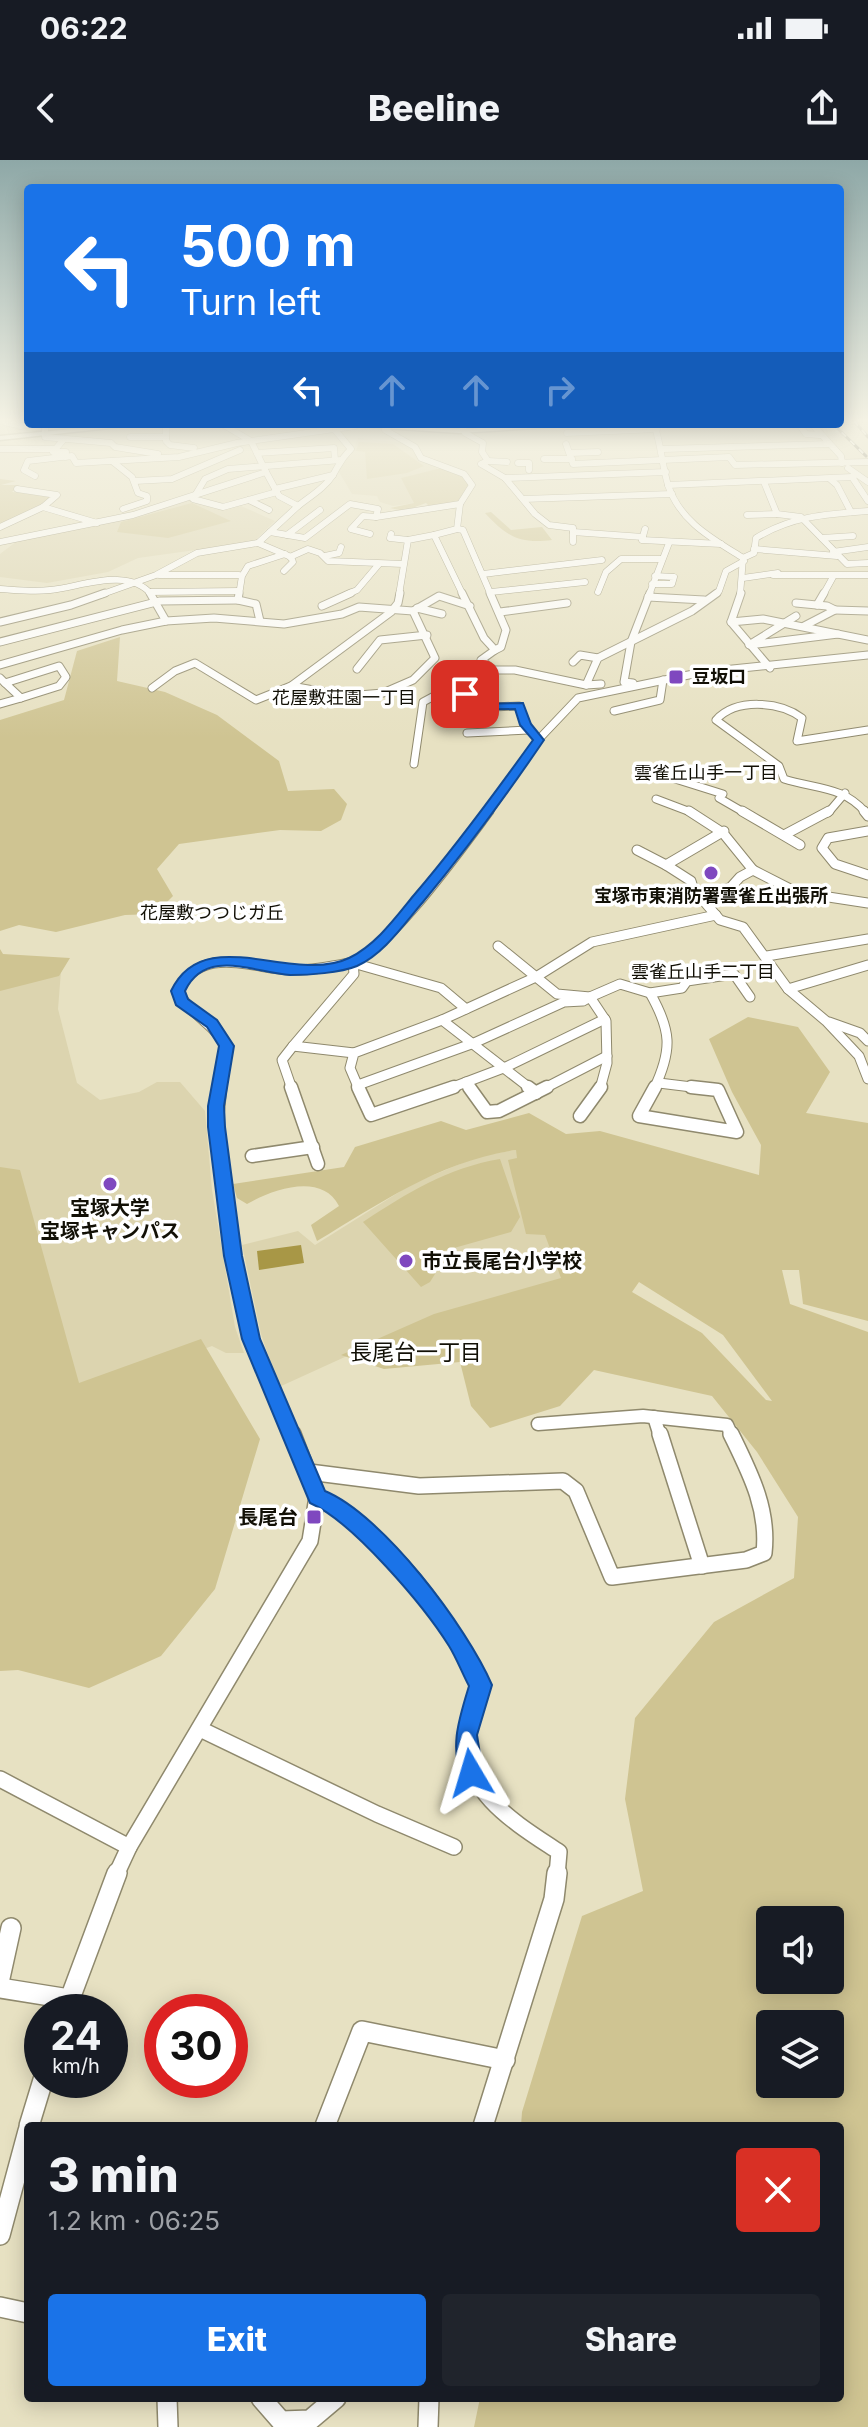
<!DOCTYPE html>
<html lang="en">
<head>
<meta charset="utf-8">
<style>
  body { margin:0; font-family:Inter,"Noto Sans JP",sans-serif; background:#20242c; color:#f1f3f6; height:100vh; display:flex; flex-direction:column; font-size:30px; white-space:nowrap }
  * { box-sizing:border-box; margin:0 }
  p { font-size:26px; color:#9ea1a6 }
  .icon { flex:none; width:44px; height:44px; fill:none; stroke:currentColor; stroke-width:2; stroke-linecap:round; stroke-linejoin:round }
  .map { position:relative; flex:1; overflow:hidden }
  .drawer { position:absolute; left:24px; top:1962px; width:820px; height:280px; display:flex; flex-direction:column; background:#171b24; border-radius:8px; box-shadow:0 4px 20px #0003 }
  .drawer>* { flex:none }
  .guide { position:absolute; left:24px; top:24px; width:820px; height:244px; border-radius:8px; box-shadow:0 4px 20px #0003; background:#1a73e8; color:#fff; overflow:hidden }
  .fabs { position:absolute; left:756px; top:1746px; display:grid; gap:16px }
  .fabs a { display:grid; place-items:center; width:88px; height:88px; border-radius:8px; background:#171b24; box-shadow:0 4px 20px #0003; font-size:40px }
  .speed { position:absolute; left:24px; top:1834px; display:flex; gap:16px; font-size:40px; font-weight:700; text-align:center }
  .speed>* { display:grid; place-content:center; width:104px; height:104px; border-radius:50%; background:#171b24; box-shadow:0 4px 20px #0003; line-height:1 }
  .speed small { font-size:20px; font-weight:400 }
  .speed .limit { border:12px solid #d22; background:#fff; color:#111 }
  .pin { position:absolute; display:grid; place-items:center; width:68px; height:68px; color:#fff; margin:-34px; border-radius:16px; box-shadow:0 4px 12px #0006 }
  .me { position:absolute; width:88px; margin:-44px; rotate:353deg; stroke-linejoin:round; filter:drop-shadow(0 0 6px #0008) }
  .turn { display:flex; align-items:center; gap:28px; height:168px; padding:0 24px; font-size:36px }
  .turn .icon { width:104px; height:104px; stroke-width:2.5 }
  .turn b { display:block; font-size:56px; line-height:68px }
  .lanes { display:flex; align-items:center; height:76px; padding:0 24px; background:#0003; justify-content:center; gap:40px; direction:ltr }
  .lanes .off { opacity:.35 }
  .round { display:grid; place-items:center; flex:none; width:84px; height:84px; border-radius:8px; background:#20242c }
  .head { display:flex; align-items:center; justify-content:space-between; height:136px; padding:0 24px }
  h1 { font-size:48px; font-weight:800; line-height:60px }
  .button { display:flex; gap:16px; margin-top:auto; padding:16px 24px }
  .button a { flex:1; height:92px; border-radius:8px; background:#1a73e8; color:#fff; font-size:32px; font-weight:800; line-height:92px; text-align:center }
  .button a+a { background:#20242c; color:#f1f3f6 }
  .status { display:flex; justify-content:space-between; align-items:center; height:56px; padding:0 40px; background:#171b24; direction:ltr }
  .status svg { height:22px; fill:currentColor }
  header { display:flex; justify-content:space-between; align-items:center; height:104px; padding:0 24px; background:#171b24; font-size:36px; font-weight:800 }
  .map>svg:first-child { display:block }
  .built { fill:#dcd4af }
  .green { fill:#cfc492; fill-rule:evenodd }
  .water { fill:#a89746 }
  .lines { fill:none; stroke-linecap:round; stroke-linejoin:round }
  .minor-far5-casing { stroke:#8f896d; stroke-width:7 }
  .minor-far4-casing { stroke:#8f896d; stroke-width:9 }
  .minor-far3-casing { stroke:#8f896d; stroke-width:11 }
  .minor-far2-casing { stroke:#8f896d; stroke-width:15 }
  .minor-far1-casing { stroke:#8f896d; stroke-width:18 }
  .minor-casing { stroke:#8f896d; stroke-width:22 }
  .major-casing { stroke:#8f896d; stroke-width:3 }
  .minor-far5 { stroke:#fff; stroke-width:6 }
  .minor-far4 { stroke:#fff; stroke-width:7 }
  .minor-far3 { stroke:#fff; stroke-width:9 }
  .minor-far2 { stroke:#fff; stroke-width:12 }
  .minor-far1 { stroke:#fff; stroke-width:15 }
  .minor { stroke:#fff; stroke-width:19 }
  .major { fill:#fff; fill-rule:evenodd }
  .rail-casing { stroke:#434031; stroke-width:3 }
  .rail { stroke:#fff; stroke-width:2; stroke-dasharray:6; stroke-linecap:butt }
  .route { fill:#1a73e8; stroke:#114b97; stroke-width:2 }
  .poi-dot { fill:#7f48bf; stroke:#fff; stroke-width:3 }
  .labels { text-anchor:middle; stroke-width:7; stroke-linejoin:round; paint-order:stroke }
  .far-poi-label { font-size:18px; font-weight:bold; fill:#121006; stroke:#fff; text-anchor:start }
  .far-neighbourhood-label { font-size:18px; fill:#121006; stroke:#fff }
  .poi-label { font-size:20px; font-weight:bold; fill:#121006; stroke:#fff }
  .neighbourhood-label { font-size:22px; fill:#121006; stroke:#fff }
</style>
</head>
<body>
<div class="status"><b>06:22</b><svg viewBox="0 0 49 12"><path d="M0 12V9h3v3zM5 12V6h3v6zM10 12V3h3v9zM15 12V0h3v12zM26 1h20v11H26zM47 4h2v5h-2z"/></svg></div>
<header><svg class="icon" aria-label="back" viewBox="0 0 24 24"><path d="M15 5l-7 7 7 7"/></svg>Beeline<svg class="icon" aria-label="share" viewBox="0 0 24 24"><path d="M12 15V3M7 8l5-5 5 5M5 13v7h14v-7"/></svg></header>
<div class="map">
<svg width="868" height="2267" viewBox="0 0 868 2267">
  <rect width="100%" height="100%" fill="#e7e1c2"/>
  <g class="built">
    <path d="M358,278L401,283L411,287L418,298L438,309L402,318L415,343L393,346L380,342L377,336L352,334L339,312L340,302L351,296Z"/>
    <path d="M190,340L226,350L241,346L275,361L253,382L138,398L108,412L47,423L0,417V394L17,381L117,361Z"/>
    <path d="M61,811L58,849L77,923L100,940L139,932L157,922H180L205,951L212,1030L235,1167L244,1193H226L212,1186L75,1236L0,1017V827Z"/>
    <path d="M516,990L573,1116L426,1160L279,1227L261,1174L242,1085L298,1071L315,1085L412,1024L479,996Z"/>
  </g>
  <g class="green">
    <path d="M359,282L393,284L424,306L407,313L367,319L365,292L356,291Z"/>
    <path d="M441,308L464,316L469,325L462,341L430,347L426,343L404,351L390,348L414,343L401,318Z"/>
    <path d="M0,319L16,321L1,325H19L12,332L53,336L41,346L0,366Z"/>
    <path d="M192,343L231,361L168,378L117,372L121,362Z"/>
    <path d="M491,352L511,370L542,367L552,380C520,384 507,377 485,353Z"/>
    <path d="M120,477L117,521L165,532L217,555L279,601L288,631L334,629L347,644L341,660L321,671L280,670L179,684L157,709L173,736L155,754L125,755L56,772L19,765L0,771V560L64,540L77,491Z"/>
    <path d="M0,789L3,794L70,798L59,816L0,831Z"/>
    <path d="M748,857L798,867L830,912L806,953L868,963V1161L803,1144L799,1110H782L790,1144L868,1172V2267H474L480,2238H840V1966H521L522,1952L582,1756L643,1731L625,1639L635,1558L714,1462L794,1418L798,1357L757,1292L712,1236L594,1210L560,1246L490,1268L471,1246L460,1202L384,1209L341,1195L434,1154L561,1118L545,1075L526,1074L508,1000L517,998L516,990C442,1000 380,1043 317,1081L311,1065L339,1046C322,1012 273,1029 247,1044L237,1038L233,1024L344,1007L355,987L441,961L466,970L529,953L566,974L600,971L759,1015L761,985L732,932L709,879ZM639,1122L723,1175L772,1241L766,1240L702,1173L632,1132ZM770,1760H830V1820H770ZM770,1864H830V1924H770Z"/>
    <path d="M500,999L520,1057L511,1072L429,1095L435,1114L430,1122L421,1127L363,1062C407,1033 447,1008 500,999Z"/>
    <path d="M0,1007L20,1010L79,1223L201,1179L260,1279L215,1429L161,1496L89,1528L18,1510L0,1511Z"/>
  </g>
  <path class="water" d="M301,1085L304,1103L259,1110L257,1091Z"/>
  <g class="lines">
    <g class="minor-far5-casing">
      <g id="minor-far5">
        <path d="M0,261L21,266L31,264"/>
        <path d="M45,264V277L111,283L115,287L158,294"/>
        <path d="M166,264V281L170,285L194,288"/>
        <path d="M390,264L385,270L415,287L421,298L464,314L472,325L460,344L457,369L434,375L463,435"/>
        <path d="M479,264L480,267"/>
        <path d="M654,264C661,284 662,305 668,325C680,362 713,379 743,398L740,435"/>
        <path d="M799,264L806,274L820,275"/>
        <path d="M812,264L841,296L842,303"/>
        <path d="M462,267L465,273L483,283L482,292L488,301L481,304L505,318L535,354L549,365L573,368V382"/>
        <path d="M567,273L657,269"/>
        <path d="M130,277H166"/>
        <path d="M64,279L53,292H66L65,297L72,296L76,303L179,297L237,283L355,266"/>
        <path d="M566,284L573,304L729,297L735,305L868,302"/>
        <path d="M0,289H55"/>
        <path d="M663,289L828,284"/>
        <path d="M257,293L334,288L335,300"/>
        <path d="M570,293L598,292"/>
        <path d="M544,299H572"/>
        <path d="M112,301L132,317L138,333L147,336V341L123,349"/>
        <path d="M488,301L507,302"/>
        <path d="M518,303H529V310"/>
        <path d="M848,308L868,322"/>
        <path d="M855,315L852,317L868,341"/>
        <path d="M35,316L24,310L28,301L62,297"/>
        <path d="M505,318L666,312"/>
        <path d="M830,319L837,325L851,352"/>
        <path d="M135,321L172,319L240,290"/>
        <path d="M764,322L777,354L801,357L847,404L868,403"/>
        <path d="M668,325L852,317"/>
        <path d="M275,329L333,315"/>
        <path d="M277,332L223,347L193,339L205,319L228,309L341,300"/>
        <path d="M523,339L672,334"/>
        <path d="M249,340L269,350"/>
        <path d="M298,346C309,337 325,328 333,315C340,303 340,300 351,289L335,270"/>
        <path d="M43,347L97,363"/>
        <path d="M747,355L777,354"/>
        <path d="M0,367L43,347L57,335L17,329"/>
        <path d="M457,369L463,370L491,435"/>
        <path d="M645,369L642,380L721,384"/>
        <path d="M270,372L305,378L350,344L378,349L376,357L460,344"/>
        <path d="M573,372L643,377"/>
        <path d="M370,374L351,369L363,356L376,357"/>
        <path d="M391,374L390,378L408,380"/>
        <path d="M287,375L320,350"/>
        <path d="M822,378L853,376"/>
        <path d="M0,382L133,355L266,312L251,281L222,264"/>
        <path d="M258,383L291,397L293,402L284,411"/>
        <path d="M754,389L837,396"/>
        <path d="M833,392L868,387"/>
        <path d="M325,396L339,393L341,387"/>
        <path d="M290,397L308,389L320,393L328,401L403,404"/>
        <path d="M743,398L754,393L756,378C792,356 827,354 868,351"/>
        <path d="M483,414L602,400"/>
        <path d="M159,415H239"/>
        <path d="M773,415H868"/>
        <path d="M743,418L778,413"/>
        <path d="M652,424H672L674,417L655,416"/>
        <path d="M0,429C17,430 34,432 50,430C81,427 128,406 152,435"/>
        <path d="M149,432L239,431"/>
        <path d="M491,432L585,422"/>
        <path d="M598,432L606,412L621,399H661"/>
        <path d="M100,435L156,415L197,393L258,383L298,346L279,336L266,312"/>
        <path d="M239,435L242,416L248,406L285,394"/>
        <path d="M346,435L357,430L379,404"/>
        <path d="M399,435L408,380L434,375"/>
        <path d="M649,435L669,383"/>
        <path d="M714,435L719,431L726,411L744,401"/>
        <path d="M823,435L833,417"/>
      </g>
    </g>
    <g class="minor-far4-casing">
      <g id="minor-far4">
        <path d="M150,433L166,461"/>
        <path d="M462,433L484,478L495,490L481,500L494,510H515L586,525L601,524"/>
        <path d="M490,433L506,470L501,487L495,490"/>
        <path d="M741,433L731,462L770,508"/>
        <path d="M648,437L704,440"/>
        <path d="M238,440L256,444L260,461"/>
        <path d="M796,443L827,446L835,450L804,466"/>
        <path d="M817,445L824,433"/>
        <path d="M322,446L351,433"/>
        <path d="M417,448L442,454"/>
        <path d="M835,450L868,451"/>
        <path d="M500,452L567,443"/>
        <path d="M796,456L749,485L838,474"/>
        <path d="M0,462L71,445L105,433"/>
        <path d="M731,462L763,459L868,480"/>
        <path d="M0,482L160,441L238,440L239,433"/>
        <path d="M573,502L580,495L598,498"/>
        <path d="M0,505L122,470L166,461L214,458L284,464L342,454L359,447L413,451L439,436L470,446"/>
        <path d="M59,506L66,517L59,526L21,538L5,523Z"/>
        <path d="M357,509L380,480L427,475"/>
        <path d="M0,518L5,523"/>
        <path d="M633,523L624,522L631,482L650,433"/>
        <path d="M586,525L598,498L692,451L717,433"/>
        <path d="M291,526L391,452L398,443L400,433"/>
        <path d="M453,526L465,534L462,540L467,548L519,546L525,565L539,580"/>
        <path d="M152,528L175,511L195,503L256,540L291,526L347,536L383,533L413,520L435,498L413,451"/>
        <path d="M0,544L21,538"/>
        <path d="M614,551L660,540L663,520"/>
        <path d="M467,573L528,570"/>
        <path d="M414,604L423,542L466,519L494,510"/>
        <path d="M672,618L723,634L719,638L745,653"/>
        <path d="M656,639L693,653"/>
        <path d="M488,653L539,579L578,538L703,512L868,495"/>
        <path d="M828,653L845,633"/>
        <path d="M866,653C844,626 815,629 784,619L779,606L716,560C736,538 779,541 802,558L797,581L868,570"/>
      </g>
    </g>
    <g class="minor-far3-casing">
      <g id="minor-far3">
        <path d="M689,651L723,673L753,710L740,717L731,727L702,739L720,760L743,767L788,829L826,861L859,896L868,919"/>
        <path d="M742,651L800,685"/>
        <path d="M864,651L868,656"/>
        <path d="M868,671L828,678L822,688L835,704L868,715"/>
        <path d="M784,675L829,651"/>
        <path d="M637,690L666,705"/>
        <path d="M753,710L796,732L868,743"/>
        <path d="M702,739L695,734L691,721L666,705L724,671"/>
        <path d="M498,786L557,834L590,837L620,824L650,833L682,828L687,821L734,814L750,837"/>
        <path d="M767,796L868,779"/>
        <path d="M788,829L868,805"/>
        <path d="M650,833C671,870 673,889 654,929"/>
        <path d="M442,860L531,929"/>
        <path d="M829,862L860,873L868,881"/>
        <path d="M354,893L293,886L354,814L353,803L441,828L466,849"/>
        <path d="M466,922L471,929"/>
        <path d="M659,923L708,929"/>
        <path d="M358,925L474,883L564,842L583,841L590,837L606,861L607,903L600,929"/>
        <path d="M219,929L227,886C214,864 189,854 178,831C201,785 248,807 288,810C306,811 330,807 349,803C384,797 465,683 489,651"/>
        <path d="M292,929L282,900L293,886"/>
        <path d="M359,929L350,908L354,893L442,860L536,817L592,782L716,755"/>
        <path d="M448,929L506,907L605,859"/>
        <path d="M543,929L607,896"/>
      </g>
    </g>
    <g class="minor-far2-casing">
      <g id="minor-far2">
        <path d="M220,927L216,967L233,1096L251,1179L293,1276"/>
        <path d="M291,927L318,1004"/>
        <path d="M358,927L371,955L454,927"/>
        <path d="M469,927L487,952L499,951L547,927"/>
        <path d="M528,927L536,933"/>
        <path d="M655,927L639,956L737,972L718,930L691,927"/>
        <path d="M580,956L601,927"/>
        <path d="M252,996L313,987"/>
        <path d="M654,1257L660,1276"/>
        <path d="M538,1264L643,1256L727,1265L732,1276"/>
      </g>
    </g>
    <g class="minor-far1-casing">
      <g id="minor-far1">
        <path d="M660,1274L702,1406"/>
        <path d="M309,1312L419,1326L563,1321L576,1331L612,1417L746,1400L764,1393C769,1349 750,1313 731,1274"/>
        <path d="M317,1337C390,1376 445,1452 480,1525C476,1541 467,1557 466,1574C461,1632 517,1664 559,1692L557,1715"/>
        <path d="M200,1569L377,1654L454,1687"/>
        <path d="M0,1619L129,1687"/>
        <path d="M116,1715L129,1687L310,1381L317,1337L293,1274"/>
      </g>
    </g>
    <g class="minor-casing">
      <g id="minor">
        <path d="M0,1818L11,1768"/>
        <path d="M0,1828L69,1839"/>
        <path d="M65,1852L117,1713"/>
        <path d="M29,1966L43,1920"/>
        <path d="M325,1966L362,1871L505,1900"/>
        <path d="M483,1966L554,1739L557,1713"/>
        <path d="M0,2075L28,1971"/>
        <path d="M0,2147L28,2153"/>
        <path d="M167,2238L168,2267"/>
        <path d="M261,2238L281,2261L310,2260L336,2238"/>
        <path d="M428,2267L429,2238"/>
      </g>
    </g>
    <g class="major-casing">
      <g id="major">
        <path d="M123,264H147L0,280V276Z"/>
        <path d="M324,264L459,269L596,264L459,273Z"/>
      </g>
    </g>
    <use href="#minor-far5" class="minor-far5"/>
    <use href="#minor-far4" class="minor-far4"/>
    <use href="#minor-far3" class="minor-far3"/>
    <use href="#minor-far2" class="minor-far2"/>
    <use href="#minor-far1" class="minor-far1"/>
    <use href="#minor" class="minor"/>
    <use href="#major" class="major"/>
    <g class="rail-casing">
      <g id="rail">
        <path d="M854,261L868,277"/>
        <path d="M833,264L866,296"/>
      </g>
    </g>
    <use href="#rail" class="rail"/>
  </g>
  <linearGradient id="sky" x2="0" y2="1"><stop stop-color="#8ea8a7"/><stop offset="0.45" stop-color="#f4f2e4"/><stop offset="1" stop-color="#f4f2e4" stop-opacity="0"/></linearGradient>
  <rect width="868" height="578" fill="url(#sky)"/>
  <path class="route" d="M461,532H469L470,544L523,543L531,564L544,580C506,636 466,690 423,742C404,764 384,794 357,806C340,813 309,815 290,815C255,813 206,787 185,831L188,839L217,860L234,886L224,946L225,967L242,1096L260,1179L325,1331C383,1355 467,1467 492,1525L477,1575L483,1613L479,1621L471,1625L463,1621C449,1587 459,1559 469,1526C462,1513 457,1499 449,1486C424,1446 352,1361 310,1343L242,1179L224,1096L208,967V946L219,886L207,867L176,845L171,831C204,761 293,825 349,798C376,785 396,757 414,735C457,685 495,633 533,580L520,565L515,549L463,550L457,540Z"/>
  <g class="poi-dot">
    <rect x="668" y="509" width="16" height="16" rx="4"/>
    <circle cx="711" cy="713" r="8"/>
    <circle cx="110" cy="1024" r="8"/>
    <circle cx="406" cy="1101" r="8"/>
    <rect x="306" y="1349" width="16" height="16" rx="4"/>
  </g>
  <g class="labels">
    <g class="far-poi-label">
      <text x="692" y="523">豆坂口</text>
      <text x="711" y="742" text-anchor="middle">宝塚市東消防署雲雀丘出張所</text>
    </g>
    <g class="far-neighbourhood-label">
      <text x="344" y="544">花屋敷荘園一丁目</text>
      <text x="706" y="619">雲雀丘山手一丁目</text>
      <text x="212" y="759">花屋敷つつじガ丘</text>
      <text x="703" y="818">雲雀丘山手二丁目</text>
    </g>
    <g class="poi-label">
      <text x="110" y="1055">宝塚大学<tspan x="110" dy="23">宝塚キャンパス</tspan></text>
      <text x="422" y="1108" text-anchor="start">市立長尾台小学校</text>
      <text x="298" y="1364" text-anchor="end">長尾台</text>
    </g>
    <g class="neighbourhood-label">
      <text x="416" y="1200">長尾台一丁目</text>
    </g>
  </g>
</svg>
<div class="fabs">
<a><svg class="icon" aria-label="sound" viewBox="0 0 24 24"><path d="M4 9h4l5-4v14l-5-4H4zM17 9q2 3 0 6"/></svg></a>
<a><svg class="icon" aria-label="layers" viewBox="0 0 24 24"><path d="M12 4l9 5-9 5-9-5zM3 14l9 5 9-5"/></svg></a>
</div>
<div class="speed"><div>24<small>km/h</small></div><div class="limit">30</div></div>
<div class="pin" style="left:465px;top:534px;background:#d93025"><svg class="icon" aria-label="arrive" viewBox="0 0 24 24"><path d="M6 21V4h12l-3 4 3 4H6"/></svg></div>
<svg class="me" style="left:471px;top:1613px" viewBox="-20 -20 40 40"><path d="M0-17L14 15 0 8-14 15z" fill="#1a73e8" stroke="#fff" stroke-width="4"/></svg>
<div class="guide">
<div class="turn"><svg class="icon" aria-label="left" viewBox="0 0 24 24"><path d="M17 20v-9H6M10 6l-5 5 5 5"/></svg><div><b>500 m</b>Turn left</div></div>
<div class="lanes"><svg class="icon" aria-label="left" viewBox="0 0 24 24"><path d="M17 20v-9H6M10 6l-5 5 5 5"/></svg><svg class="icon off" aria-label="ahead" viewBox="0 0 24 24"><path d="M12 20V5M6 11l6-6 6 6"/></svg><svg class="icon off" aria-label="ahead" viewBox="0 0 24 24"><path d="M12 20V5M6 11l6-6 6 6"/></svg><svg class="icon off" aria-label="right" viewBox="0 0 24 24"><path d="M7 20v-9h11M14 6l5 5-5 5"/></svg></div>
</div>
<section class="drawer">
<div class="head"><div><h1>3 min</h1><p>1.2 km · 06:25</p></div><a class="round" style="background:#d93025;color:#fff"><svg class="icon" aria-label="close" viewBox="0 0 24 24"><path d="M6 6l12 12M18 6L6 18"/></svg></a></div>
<div class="button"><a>Exit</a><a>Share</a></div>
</section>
</div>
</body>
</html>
